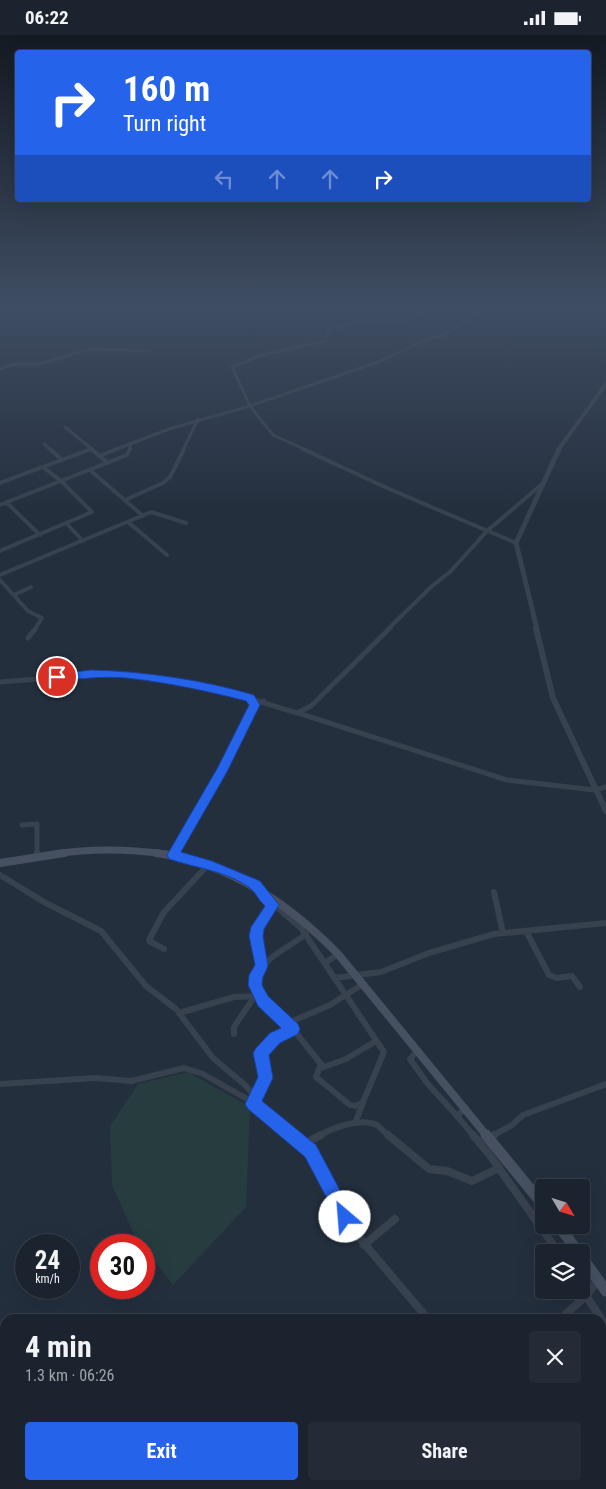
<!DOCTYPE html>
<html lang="en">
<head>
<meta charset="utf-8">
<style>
  body { margin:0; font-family:"Roboto Condensed",sans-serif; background:#242b36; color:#f1f3f6; height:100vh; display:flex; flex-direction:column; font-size:19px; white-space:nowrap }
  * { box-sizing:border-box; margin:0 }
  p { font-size:16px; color:#a0a4aa }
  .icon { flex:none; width:28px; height:28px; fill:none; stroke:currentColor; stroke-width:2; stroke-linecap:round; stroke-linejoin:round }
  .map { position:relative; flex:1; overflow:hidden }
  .details { position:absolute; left:0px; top:1279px; width:606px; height:176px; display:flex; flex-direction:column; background:#1b232e; border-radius:15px 15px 0 0; box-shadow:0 5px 20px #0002,0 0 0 1px #39404a }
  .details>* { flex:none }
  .hud { position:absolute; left:15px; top:15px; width:576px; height:152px; border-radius:5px; box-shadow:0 5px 20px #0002,0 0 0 1px #39404a; background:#2563eb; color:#fff; overflow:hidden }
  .needle { width:32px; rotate:128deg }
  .tools { position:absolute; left:535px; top:1144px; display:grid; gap:10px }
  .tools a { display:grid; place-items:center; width:55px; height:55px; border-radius:5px; background:#1b232e; box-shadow:0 5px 20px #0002,0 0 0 1px #39404a; font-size:25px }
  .speed { position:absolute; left:15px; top:1199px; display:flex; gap:10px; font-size:25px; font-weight:700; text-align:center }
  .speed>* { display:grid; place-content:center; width:65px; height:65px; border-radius:50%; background:#1b232e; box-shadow:0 5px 20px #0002,0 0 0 1px #39404a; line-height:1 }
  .speed small { font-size:12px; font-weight:400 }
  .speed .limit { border:8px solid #d22; background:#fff; color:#111 }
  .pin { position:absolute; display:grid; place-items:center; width:42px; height:42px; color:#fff; margin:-21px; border:2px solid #fff; border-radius:50%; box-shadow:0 1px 5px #0007 }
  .me { position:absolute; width:55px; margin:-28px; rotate:333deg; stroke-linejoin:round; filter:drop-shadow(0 0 4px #0008) }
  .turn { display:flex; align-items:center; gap:18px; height:105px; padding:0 25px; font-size:22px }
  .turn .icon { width:65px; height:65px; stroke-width:2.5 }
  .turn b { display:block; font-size:35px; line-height:42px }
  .lanes { display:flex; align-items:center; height:48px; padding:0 25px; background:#0003; justify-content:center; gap:25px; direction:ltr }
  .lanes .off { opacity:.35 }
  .round { display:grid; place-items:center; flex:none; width:52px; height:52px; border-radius:5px; background:#242b36 }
  .overview { display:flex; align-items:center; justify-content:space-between; height:85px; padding:0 25px }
  h1 { font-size:30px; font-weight:700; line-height:38px }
  .cta { display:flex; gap:10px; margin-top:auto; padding:10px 25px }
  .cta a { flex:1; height:58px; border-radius:5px; background:#2563eb; color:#fff; font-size:20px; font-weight:700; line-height:58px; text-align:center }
  .cta a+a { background:#242b36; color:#f1f3f6 }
  .status { display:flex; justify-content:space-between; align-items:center; height:35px; padding:0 25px; background:#1b232e; direction:ltr }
  .status svg { height:14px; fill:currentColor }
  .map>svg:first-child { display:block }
  .green { fill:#263c3f }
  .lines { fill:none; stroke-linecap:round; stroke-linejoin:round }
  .minor-far4 { stroke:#38414e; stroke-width:3 }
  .minor-far3 { stroke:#38414e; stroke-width:4 }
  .minor-far2 { stroke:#38414e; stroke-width:5 }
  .minor-far1 { stroke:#38414e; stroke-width:6 }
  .minor { stroke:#38414e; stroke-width:8 }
  .tertiary-far2 { stroke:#38414e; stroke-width:4 }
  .tertiary-far1 { stroke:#38414e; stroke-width:5 }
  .tertiary { stroke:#38414e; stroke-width:6 }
  .secondary-far2 { stroke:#465061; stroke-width:7 }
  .secondary-far1 { stroke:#465061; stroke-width:8 }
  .secondary { stroke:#465061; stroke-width:11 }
  .route { fill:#2563eb; stroke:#184099 }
</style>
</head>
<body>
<div class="status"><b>06:22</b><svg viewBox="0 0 49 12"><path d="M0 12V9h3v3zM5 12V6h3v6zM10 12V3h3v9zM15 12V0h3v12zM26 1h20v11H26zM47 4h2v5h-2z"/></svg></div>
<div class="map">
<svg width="606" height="1454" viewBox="0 0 606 1454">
  <rect width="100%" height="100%" fill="#242f3e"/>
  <path class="green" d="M188,1037L250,1072L246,1172L173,1250L134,1199L112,1150L110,1091L138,1049Z"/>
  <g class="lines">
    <g class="minor-far4">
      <path d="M377,272L382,273C391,298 419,279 436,272"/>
      <path d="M0,334L14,329H40L90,314L149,316"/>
      <path d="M65,392L93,415"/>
      <path d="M130,408V415"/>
      <path d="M44,409L51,415"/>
      <path d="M88,415L91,414"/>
      <path d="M114,415L169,394L250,371L378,327L428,304L445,299L485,272"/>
      <path d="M183,415L198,384"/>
      <path d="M306,415L273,400L250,371L232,332L262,320L325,306L329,295L352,288L390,284"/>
    </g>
    <g class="minor-far3">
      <path d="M50,414L62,425"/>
      <path d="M91,414L108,428"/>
      <path d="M303,414L387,453L516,508"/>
      <path d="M99,421L117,414"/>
      <path d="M90,435L143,481"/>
      <path d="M0,448L91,414"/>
      <path d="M125,465L163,448L170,442L184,414"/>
      <path d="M7,468L40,500"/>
      <path d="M0,470L127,420L130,414"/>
      <path d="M128,487L167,520"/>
      <path d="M67,489L83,506"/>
      <path d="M0,516L92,477L62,447L43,432"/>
      <path d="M0,540L151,477L186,488"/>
      <path d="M0,545L28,576L42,583L35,594"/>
      <path d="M14,560L31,552"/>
      <path d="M388,594L432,551L450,537L488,495L541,450"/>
    </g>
    <g class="minor-far2">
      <path d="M28,603L36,593"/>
      <path d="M0,647L118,638L228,657L297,678L311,671L390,593"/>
      <path d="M298,678L507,745L595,755L606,752"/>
      <path d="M22,790L37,789V819"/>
      <path d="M174,819L223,734L254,670L264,666"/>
    </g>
    <g class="minor-far1">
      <path d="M173,820L174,818"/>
      <path d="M36,823L37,818"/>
      <path d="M0,840L44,867L101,896L146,951L176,974L213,1023L245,1050L256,1063"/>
      <path d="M494,857L503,898"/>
      <path d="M526,896L549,940L557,943L572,941L580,952"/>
      <path d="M164,914L149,906L150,903L164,877L208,830"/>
      <path d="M325,928L338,919"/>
      <path d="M262,931C257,906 257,891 273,870"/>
      <path d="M334,943L381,937L429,918L494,899L606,888"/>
      <path d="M260,961C249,925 283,918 306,899"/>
      <path d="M179,978L234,962L260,961L288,988L321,1029L316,1042L350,1070L356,1071L363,1067L384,1017L301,893L262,860"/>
      <path d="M288,988L330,970L363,949"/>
      <path d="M234,999V992L256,959"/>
      <path d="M418,1015L410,1024L427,1048L457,1081L466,1073"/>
      <path d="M321,1033L346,1024L376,1006"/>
      <path d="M0,1049L95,1043L131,1046L184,1033L203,1039L249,1065L293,1101"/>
      <path d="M255,1065L265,1043L261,1018L275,1003L293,994"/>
      <path d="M457,1081L474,1101"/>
      <path d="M355,1088L363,1068"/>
      <path d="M318,1101C333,1093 360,1082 377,1090C381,1093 385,1098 389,1101"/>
      <path d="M492,1101L512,1090L523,1080L606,1049"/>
    </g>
    <g class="minor">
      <path d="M291,1100L311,1116L351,1193L428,1284"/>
      <path d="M388,1100L429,1134L447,1136L472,1146L499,1133"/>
      <path d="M473,1100L489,1119L559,1218"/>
      <path d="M490,1102L494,1100"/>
      <path d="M304,1109L321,1100"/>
      <path d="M364,1210L395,1184"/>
      <path d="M581,1253L606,1291"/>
      <path d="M560,1284L586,1261L598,1245"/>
      <path d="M530,1450L532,1454"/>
      <path d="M299,1454L304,1450"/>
    </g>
    <path class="tertiary-far2" d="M558,415L606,349"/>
    <path class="tertiary-far1" d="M537,594L516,508L559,414"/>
    <path class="tertiary" d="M536,593L553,663L606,776"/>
    <path class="secondary-far2" d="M55,819C93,813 128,814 165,819"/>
    <g class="secondary-far1">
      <path d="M156,818C228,827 288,868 338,919L487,1101"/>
      <path d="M0,828L64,818"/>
    </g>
    <g class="secondary">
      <path d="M486,1100L544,1171"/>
      <path d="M558,1190L579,1218"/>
      <path d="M581,1221L606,1256"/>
    </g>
  </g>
  <linearGradient id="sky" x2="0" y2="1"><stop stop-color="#141a22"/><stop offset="0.57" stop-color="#3f4d63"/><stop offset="1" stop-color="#3f4d63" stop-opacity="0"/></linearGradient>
  <rect width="606" height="475" fill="url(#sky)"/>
  <path class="route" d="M91,635C142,636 205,645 254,660L260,670L227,737L181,817L212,826L260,846L279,870L264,894L263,901L268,931L263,942L262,950L268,961L298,989L300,994L298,999L280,1008L269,1020L273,1043L262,1066L316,1110L351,1176L354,1182L351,1188L345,1190L340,1188L305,1122L248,1074L245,1069L258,1042L253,1018L256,1013L270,998L281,993L258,971L248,950L249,940L255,930L249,901L251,892L265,871C259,866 256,858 250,853C227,836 195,833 169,824L167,820L218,732L249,670L246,666C207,656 165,647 126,643C103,641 79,644 57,646L51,642L57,639Z"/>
</svg>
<div class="tools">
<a><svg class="needle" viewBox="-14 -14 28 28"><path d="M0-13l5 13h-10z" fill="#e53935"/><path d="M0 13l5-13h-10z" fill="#a0a4aa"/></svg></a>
<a><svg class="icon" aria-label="layers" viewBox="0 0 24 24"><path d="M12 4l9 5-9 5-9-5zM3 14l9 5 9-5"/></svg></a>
</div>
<div class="speed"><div>24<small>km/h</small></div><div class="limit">30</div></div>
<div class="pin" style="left:57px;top:642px;background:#d93025"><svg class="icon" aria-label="arrive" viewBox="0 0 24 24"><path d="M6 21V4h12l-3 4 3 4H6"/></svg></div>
<svg class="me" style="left:345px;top:1182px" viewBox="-20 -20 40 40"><circle r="19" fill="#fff"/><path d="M0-13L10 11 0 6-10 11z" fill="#2563eb"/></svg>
<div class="hud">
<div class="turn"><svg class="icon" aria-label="right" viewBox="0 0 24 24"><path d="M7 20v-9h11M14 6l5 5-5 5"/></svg><div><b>160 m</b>Turn right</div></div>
<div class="lanes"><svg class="icon off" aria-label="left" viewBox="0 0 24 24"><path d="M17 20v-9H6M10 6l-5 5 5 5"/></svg><svg class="icon off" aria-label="ahead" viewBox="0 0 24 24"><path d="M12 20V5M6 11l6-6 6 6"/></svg><svg class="icon off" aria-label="ahead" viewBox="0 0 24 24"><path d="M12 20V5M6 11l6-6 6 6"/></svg><svg class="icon" aria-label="right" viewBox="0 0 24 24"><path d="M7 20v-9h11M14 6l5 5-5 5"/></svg></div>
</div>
<section class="details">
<div class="overview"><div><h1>4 min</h1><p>1.3 km · 06:26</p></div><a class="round"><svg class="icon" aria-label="close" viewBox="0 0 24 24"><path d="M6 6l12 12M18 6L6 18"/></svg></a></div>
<div class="cta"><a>Exit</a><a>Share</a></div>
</section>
</div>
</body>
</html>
